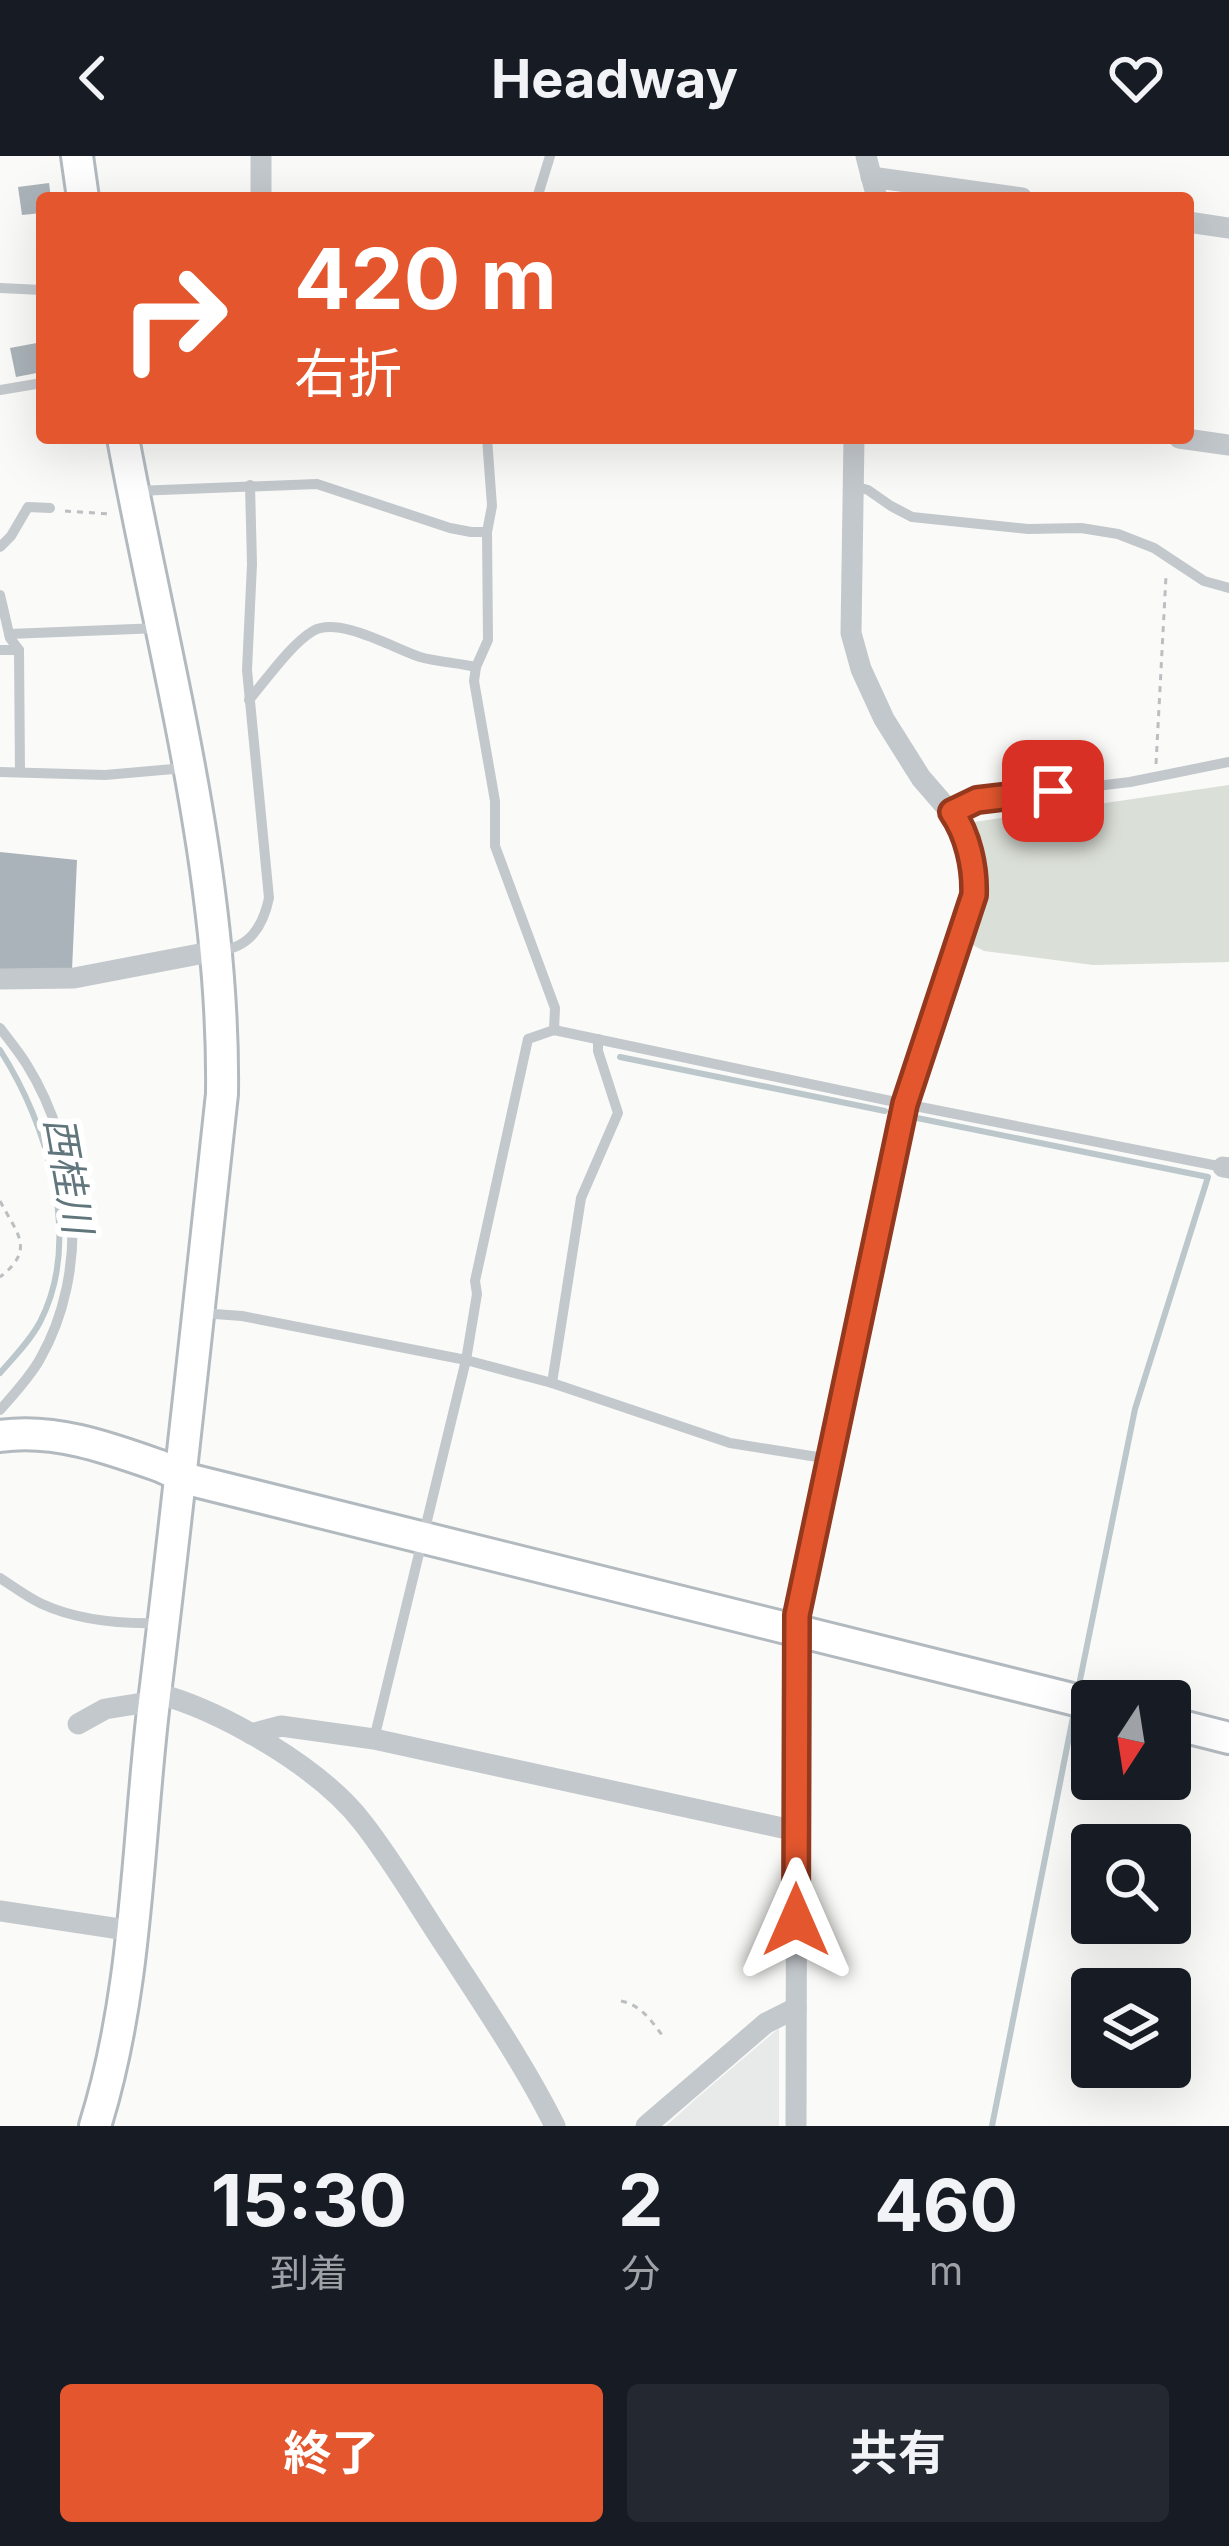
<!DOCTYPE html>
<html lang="ja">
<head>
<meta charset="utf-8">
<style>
  body { margin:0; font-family:Inter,"Noto Sans JP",sans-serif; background:#242831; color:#f1f3f6; height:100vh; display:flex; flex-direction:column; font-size:45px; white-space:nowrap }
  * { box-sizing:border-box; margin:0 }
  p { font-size:39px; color:#9ea1a6 }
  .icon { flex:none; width:66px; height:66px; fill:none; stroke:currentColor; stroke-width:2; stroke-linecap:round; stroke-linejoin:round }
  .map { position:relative; height:1970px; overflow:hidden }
  .details { display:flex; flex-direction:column; background:#171b24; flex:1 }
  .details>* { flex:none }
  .top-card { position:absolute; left:36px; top:36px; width:1158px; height:252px; border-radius:12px; box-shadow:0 12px 48px #0002; background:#e4572e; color:#fff; overflow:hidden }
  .needle { width:78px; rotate:192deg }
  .fabs { position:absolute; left:1071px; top:1524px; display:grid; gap:24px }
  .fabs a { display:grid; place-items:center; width:120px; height:120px; border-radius:12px; background:#171b24; box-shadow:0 12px 48px #0002; font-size:60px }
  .pin { position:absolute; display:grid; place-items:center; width:102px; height:102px; color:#fff; margin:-51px; border-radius:24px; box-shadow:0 6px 18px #0006 }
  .me { position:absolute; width:132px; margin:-66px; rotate:0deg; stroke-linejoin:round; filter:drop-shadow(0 0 9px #0008) }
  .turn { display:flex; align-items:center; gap:42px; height:252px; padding:0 60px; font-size:54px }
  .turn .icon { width:156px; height:156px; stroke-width:2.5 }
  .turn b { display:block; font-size:84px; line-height:102px }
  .eta { display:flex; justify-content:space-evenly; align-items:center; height:204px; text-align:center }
  .eta b { font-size:72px; font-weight:700; line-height:84px }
  .action { display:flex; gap:24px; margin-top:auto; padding:24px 60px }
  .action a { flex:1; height:138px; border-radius:12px; background:#e4572e; color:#fff; font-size:48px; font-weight:700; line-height:138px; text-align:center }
  .action a+a { background:#242831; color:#f1f3f6 }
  header { display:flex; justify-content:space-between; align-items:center; height:156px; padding:0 60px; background:#171b24; font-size:54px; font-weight:700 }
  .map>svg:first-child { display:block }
  .built { fill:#e8e9e9 }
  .green { fill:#dadfd7 }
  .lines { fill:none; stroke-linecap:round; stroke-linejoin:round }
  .stream { stroke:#bbc7cb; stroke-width:6 }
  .building { fill:#aab3b9 }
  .secondary-casing { stroke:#b3babf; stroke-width:36 }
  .path { stroke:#bbbfc2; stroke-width:3; stroke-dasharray:6 6; stroke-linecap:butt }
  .lane { stroke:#c3c8cc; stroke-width:10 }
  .street { stroke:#c3c8cc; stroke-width:21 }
  .secondary { stroke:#fff; stroke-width:30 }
  .route-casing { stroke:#94391e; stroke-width:30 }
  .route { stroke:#e4572e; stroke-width:21 }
  .labels { text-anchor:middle; stroke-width:12; stroke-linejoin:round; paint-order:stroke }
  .water-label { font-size:39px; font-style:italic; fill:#60757c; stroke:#fff }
</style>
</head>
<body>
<header><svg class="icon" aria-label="back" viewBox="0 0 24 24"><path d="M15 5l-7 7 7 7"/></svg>Headway<svg class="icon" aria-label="heart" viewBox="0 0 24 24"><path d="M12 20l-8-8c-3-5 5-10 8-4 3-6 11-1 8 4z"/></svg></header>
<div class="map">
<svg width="1229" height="1970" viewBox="0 0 1229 1970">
  <rect width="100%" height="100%" fill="#fafaf8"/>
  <path class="built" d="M779,1872V1970H666L698,1941Z"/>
  <path class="green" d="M1229,629V806L1093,809L984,795L971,788L986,733L974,666Z"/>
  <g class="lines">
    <g class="stream">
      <path d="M0,894C47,967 83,1083 40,1166C30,1185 14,1201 0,1217"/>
      <path d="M620,901L885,955"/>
      <path d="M917,962L1208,1021L1135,1253L1079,1529"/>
      <path d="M992,1970L1074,1556"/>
    </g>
  </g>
  <g class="building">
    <path d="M49,27L51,42H42V57L22,59L18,31Z"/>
    <path d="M42,186V216L16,221L10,192Z"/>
    <path d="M0,696L77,704L72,814H0Z"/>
  </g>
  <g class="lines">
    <g class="secondary-casing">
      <g id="secondary">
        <path d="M77,0L83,42"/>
        <path d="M0,1280C54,1272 109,1292 160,1310C172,1315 183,1322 195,1325L1092,1548"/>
        <path d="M1170,1567L1229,1582"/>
        <path d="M95,1970C138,1833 137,1687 154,1546C179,1343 200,1140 222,938C225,716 163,499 123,282"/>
      </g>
    </g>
    <g class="path">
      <path d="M65,355L110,358"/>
      <path d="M1156,608L1166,420"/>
      <path d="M0,1045C17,1078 36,1093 0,1121"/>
      <path d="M621,1845C642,1849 652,1866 665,1883"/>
    </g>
    <g class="lane">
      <path d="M537,42L550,0"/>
      <path d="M0,132L42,134"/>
      <path d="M0,234L42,227"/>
      <path d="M487,282L492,350L487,376L488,484L476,511L474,525L495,645V690L555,852L554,874"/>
      <path d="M853,330L868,334L891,350L912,361L1028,373L1081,372L1118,378L1154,392L1204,425L1229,432"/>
      <path d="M136,335L317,328L450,372L471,376H487"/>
      <path d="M0,391L11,380L28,351L50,352"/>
      <path d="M0,439L10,482L19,494L20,616"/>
      <path d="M9,478L160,472"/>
      <path d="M0,494H19"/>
      <path d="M249,544C266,524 291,488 313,475C339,460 393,492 420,501C438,506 458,507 476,511"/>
      <path d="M0,616L105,619L185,612"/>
      <path d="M952,656L977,644L1130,626L1229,606"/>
      <path d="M218,795C250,792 263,770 269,742L247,514L252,408L250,329"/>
      <path d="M0,872C9,884 19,896 27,909C80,994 90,1116 40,1203C30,1221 14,1238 0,1254"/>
      <path d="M201,1157L242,1160L466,1204L552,1227L730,1287L830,1303"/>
      <path d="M552,1227L581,1042L618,957L598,895V883"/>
      <path d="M0,1422C14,1431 27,1441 42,1448C77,1464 123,1468 160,1467"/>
      <path d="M374,1583L466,1204L477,1138L475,1125L528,883L554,874L905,948L1223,1011"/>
    </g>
    <g class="street">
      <path d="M866,0L877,42"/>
      <path d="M871,21L1022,42"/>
      <path d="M261,42V0"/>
      <path d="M1188,66L1229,72"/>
      <path d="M1179,282L1229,289"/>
      <path d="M0,823L74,822L215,795"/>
      <path d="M1223,1011L1229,1012"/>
      <path d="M156,1537C223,1555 321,1612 363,1667C395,1708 421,1754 450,1797C487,1854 525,1910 555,1970"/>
      <path d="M78,1568L105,1553L155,1545"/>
      <path d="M251,1578L281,1570L374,1583L796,1675"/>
      <path d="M0,1755L133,1775"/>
      <path d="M646,1970L766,1867L796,1852"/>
      <path d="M796,1970L797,1459L905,948L966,767L974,728L960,667L921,622L884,563L861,513L851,477L854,282"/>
    </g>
    <use href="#secondary" class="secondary"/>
  </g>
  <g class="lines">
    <g class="route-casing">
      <path id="route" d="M796,1764L797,1459L905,948L974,739C975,711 968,679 952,656L977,644L1053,635"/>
    </g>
    <use href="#route" class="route"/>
  </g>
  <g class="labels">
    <g class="water-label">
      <text transform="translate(69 1019) rotate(80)" y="14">西桂川</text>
    </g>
  </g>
</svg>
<div class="fabs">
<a><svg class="needle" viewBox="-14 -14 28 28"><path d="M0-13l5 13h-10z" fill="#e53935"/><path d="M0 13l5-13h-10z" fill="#9ea1a6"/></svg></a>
<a><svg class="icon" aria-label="search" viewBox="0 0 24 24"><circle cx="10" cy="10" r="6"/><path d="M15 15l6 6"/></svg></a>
<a><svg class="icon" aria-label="layers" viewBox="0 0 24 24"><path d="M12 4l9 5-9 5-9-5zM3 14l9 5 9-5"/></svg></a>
</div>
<div class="pin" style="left:1053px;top:635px;background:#d93025"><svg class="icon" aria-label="arrive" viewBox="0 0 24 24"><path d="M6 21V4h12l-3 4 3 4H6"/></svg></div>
<svg class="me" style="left:796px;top:1764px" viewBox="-20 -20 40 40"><path d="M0-17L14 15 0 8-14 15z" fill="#e4572e" stroke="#fff" stroke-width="4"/></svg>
<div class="top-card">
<div class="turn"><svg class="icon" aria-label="right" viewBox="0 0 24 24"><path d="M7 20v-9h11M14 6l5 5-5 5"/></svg><div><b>420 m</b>右折</div></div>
</div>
</div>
<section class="details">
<div class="eta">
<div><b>15:30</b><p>到着</p></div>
<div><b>2</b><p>分</p></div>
<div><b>460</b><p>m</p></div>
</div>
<div class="action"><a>終了</a><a>共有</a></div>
</section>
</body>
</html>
